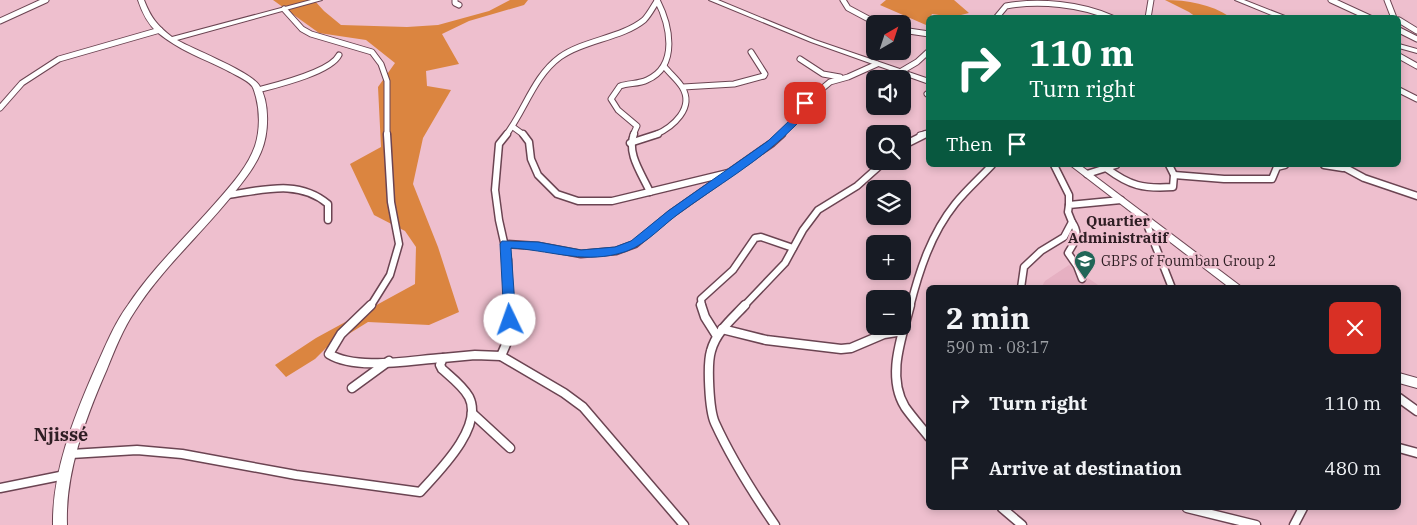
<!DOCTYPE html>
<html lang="en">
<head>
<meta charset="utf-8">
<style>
  body { margin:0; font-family:"IBM Plex Serif",serif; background:#242831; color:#f1f3f6; height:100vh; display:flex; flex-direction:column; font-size:19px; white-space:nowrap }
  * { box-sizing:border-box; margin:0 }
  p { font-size:16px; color:#9ea1a6 }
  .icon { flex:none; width:28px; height:28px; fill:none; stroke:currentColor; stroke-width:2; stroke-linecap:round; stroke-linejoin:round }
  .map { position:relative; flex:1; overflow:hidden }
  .side { position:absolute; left:926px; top:285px; width:475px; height:225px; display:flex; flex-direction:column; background:#171b24; border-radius:8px; box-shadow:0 2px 8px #0003 }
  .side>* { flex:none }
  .hud { position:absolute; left:926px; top:15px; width:475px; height:152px; border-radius:8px; box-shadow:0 2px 8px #0003; background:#0b6e4f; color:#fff; overflow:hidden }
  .needle { width:32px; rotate:39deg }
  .tools { position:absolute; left:866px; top:15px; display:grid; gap:10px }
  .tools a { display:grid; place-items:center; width:45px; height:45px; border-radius:8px; background:#171b24; box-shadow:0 2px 8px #0003; font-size:25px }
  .pin { position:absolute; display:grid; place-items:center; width:42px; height:42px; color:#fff; margin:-21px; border-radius:10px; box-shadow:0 2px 8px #0006 }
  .me { position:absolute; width:55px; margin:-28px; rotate:357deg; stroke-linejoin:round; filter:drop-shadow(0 0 4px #0008) }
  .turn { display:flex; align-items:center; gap:18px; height:105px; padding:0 20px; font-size:22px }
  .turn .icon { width:65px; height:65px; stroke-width:2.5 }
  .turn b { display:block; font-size:35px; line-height:42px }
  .then { display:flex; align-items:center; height:48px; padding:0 20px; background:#0003; gap:10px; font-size:19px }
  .round { display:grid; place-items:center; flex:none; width:52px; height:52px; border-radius:8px; background:#242831 }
  .headline { display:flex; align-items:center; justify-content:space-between; height:85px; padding:0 20px }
  h1 { font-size:30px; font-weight:700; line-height:38px }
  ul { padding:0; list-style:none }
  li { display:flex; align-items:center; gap:15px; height:65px; padding:0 20px }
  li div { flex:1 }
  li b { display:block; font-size:19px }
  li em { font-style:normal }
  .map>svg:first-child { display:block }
  .built { fill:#e6b0c2 }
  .forest { fill:#db8540 }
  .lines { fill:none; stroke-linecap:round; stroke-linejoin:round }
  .street-far2-casing { stroke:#6b4452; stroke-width:7 }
  .street-far1-casing { stroke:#6b4452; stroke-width:9 }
  .street-casing { stroke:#6b4452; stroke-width:11 }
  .secondary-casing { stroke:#6b4452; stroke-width:2 }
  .street-far2 { stroke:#fff; stroke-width:5 }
  .street-far1 { stroke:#fff; stroke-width:6 }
  .street { stroke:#fff; stroke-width:8 }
  .secondary { fill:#fff; fill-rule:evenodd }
  .route { fill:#1a73e8; stroke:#114b97 }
  .labels { text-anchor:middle; stroke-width:5; stroke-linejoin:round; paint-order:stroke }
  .poi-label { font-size:14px; fill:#2f1e24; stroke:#eebfce; text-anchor:start }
  .neighbourhood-label { font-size:15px; font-weight:bold; fill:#2f1e24; stroke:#eebfce }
  .near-neighbourhood-label { font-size:18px; font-weight:bold; fill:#2f1e24; stroke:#eebfce }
</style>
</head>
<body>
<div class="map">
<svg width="1417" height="525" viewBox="0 0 1417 525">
  <rect width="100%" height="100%" fill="#eebfce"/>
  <path class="built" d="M1069,265L1101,287L1041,288L1045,281Z"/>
  <g class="forest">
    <path d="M273,0H314L324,11L341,25L407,27L438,25L489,11L510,0H528L524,5L469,21L442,34L459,64L426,71L427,86L451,90L423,138L413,184L438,247L459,312L429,325L368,322L326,348L315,359L286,377L275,365L316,338L415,284L416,247L405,231L374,215L350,164L381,147L378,87L395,63L366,40L319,33Z"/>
    <path d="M886,0H954L969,13L953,17L932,14L926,25L880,5Z"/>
    <path d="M1165,0C1187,0 1211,4 1230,17H1196L1189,12Z"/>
  </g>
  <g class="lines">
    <g class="street-far2-casing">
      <g id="street-far2">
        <path d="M455,0V3L459,5"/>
        <path d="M843,0L848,8L878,24"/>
        <path d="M1331,0L1370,18"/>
        <path d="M1387,0L1394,18"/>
        <path d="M284,9L302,29L311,34L372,52L381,64L387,81V135"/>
        <path d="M996,18L1006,6C1039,0 1081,4 1112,18"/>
        <path d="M1148,18L1151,0"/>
        <path d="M1399,20L1417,31"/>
        <path d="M0,21L46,0"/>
        <path d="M902,30L929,34"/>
        <path d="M1399,30L1417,39"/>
        <path d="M1399,56L1417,66"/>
        <path d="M800,59L823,74L840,77"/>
        <path d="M900,72L917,62L929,51"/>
        <path d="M683,87L734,84L764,76L765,74L751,52"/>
        <path d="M258,90C277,85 331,72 339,55"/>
        <path d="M1399,90L1417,99"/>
        <path d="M927,94L929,93"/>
        <path d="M0,108L22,83L59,59L160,30"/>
        <path d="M513,127L524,135"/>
        <path d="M506,135C525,110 534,76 560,57C584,40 622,38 644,20C649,15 653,7 657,1"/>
        <path d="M633,135L637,126L618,110L611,99L620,86C629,83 639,84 647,80C679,66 670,25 657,0"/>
        <path d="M655,135C673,127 695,108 682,87C677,79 669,73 664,66"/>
        <path d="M780,135L794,122L805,103L830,82L848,77L877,64"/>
        <path d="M920,135L929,133"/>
      </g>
    </g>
    <g class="street-far1-casing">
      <g id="street-far1">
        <path d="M507,134L499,144L495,190L499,220L508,260L509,307"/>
        <path d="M523,134L529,142L531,159L538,175L557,194L578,201H612L728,173"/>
        <path d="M634,134C626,153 642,174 650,192"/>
        <path d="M630,143L658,134"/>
        <path d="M902,146L926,134"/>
        <path d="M1054,165L1069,195V205"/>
        <path d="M1324,165L1343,168"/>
        <path d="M1340,165L1364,178L1417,196"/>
        <path d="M1106,168L1116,165"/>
        <path d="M1087,174L1106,168C1130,186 1143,189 1173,187L1174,175L1169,165"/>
        <path d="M1174,175L1224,179H1272L1277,167L1285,165"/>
        <path d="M228,195C263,190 299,179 328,204V220"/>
        <path d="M1144,217L1172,288"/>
        <path d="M1072,222C1081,235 1075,241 1068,253L1077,266L1082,279"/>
        <path d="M506,244L538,246L581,254L616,251L635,244L671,214L772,143L782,134"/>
        <path d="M1021,288L1024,267L1041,251L1064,237L1072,222L1068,212L1069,205L1121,200"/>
        <path d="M370,307L390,275L399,244L391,202L387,134"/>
        <path d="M702,307L701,299L733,270L755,238L761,237L793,248"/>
        <path d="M743,307L785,263L803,230L818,210L857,186L885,161"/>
        <path d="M910,307C919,271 931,234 955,204C966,190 980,178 992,165"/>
      </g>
    </g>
    <g class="street-casing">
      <g id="street">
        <path d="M371,305L341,334L329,354C357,371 411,360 443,358"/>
        <path d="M701,305L705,317L717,336"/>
        <path d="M745,305C732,319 716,332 711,351C707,364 709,410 715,423C731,458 753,493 775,525"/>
        <path d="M910,305C902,337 886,376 905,407C912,417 921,427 929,437"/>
        <path d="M722,329L766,340L841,349L851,348L884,334L903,331"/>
        <path d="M501,356L564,393L583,407L684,525"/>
        <path d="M352,388L389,361"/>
        <path d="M1399,398L1417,411"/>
        <path d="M472,413L510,448"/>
        <path d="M1399,448L1417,453"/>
        <path d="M71,454L137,450L182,454L296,475L420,492C439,471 484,427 469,397C463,386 451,377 442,369L440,365L443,358L475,355L501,356L510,335L509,305"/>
        <path d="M0,488L65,475"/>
        <path d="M1002,508L1022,525"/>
        <path d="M1187,508L1256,525"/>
        <path d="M1294,525L1303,508"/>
      </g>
    </g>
    <g class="secondary-casing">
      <g id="secondary">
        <path d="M138,0H144C151,18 157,25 172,37L311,0H322L177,40C195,50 249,71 259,85C270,102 269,134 261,152C254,169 241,184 230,198C199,236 161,270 135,311C123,329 115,349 107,369C86,417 65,472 67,525H53C52,472 74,417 95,369C105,347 114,324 128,305C154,266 189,234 219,199C233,183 248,166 255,146C260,131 260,112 256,97C255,94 254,89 252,86C247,80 237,76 230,72C205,59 178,50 157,32C147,23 142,12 138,0Z"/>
        <path d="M709,0H718L815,40L929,79V84L811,42Z"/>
        <path d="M1235,0H1244L1290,18H1279Z"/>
        <path d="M1399,44L1417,49V53L1399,48Z"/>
        <path d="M1070,165H1080L1243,288H1230Z"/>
        <path d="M1399,373L1417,378V388L1399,383Z"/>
      </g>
    </g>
    <use href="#street-far2" class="street-far2"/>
    <use href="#street-far1" class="street-far1"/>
    <use href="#street" class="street"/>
    <use href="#secondary" class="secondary"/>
  </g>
  <path class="route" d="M805,100L809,103C805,110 802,119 796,125C761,161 716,186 677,215C657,230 642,249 617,254C582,263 547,250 511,248L516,320L514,323H505L504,320L500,244L502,241L538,242L581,250L615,247L631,241L668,211L768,141L790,120L802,101Z"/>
  <defs>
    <g id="school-pin" transform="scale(1.125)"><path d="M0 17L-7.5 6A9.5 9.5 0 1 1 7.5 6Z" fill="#216557" stroke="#eebfce"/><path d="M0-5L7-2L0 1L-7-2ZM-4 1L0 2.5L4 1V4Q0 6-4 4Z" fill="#fff"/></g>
  </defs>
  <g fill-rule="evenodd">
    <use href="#school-pin" x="1085" y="261"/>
  </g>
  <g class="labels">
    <g class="poi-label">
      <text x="1101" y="266">GBPS of Foumban Group 2</text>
    </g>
    <g class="neighbourhood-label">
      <text x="1118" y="226">Quartier<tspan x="1118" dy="17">Administratif</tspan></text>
    </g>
    <g class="near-neighbourhood-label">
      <text x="61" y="441">Njissé</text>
    </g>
  </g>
</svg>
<div class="tools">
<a><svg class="needle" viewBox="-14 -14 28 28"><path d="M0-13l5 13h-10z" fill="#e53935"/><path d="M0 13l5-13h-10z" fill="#9ea1a6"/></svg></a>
<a><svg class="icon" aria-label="sound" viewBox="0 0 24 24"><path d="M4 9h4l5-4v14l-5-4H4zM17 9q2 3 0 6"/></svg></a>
<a><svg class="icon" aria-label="search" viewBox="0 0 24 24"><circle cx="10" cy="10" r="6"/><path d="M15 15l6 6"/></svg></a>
<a><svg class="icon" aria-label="layers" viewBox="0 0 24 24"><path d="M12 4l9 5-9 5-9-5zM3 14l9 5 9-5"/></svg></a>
<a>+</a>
<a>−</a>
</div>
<div class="pin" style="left:805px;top:103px;background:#d93025"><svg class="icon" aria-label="arrive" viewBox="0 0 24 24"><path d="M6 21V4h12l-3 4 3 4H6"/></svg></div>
<svg class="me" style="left:510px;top:320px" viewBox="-20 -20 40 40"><circle r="19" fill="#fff"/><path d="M0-13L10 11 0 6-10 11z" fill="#1a73e8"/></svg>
<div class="hud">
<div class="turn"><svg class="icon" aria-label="right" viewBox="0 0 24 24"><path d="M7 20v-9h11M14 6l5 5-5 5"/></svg><div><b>110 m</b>Turn right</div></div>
<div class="then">Then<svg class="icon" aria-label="arrive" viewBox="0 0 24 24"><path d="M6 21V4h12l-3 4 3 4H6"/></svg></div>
</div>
<section class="side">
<div class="headline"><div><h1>2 min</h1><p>590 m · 08:17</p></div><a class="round" style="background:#d93025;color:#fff"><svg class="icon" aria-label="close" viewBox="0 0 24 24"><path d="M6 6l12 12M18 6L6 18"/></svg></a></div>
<ul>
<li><svg class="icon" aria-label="right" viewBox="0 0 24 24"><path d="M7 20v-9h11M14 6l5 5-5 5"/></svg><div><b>Turn right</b></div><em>110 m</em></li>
<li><svg class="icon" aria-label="arrive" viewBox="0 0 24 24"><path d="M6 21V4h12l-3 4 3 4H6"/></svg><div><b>Arrive at destination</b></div><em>480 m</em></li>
</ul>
</section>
</div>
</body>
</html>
